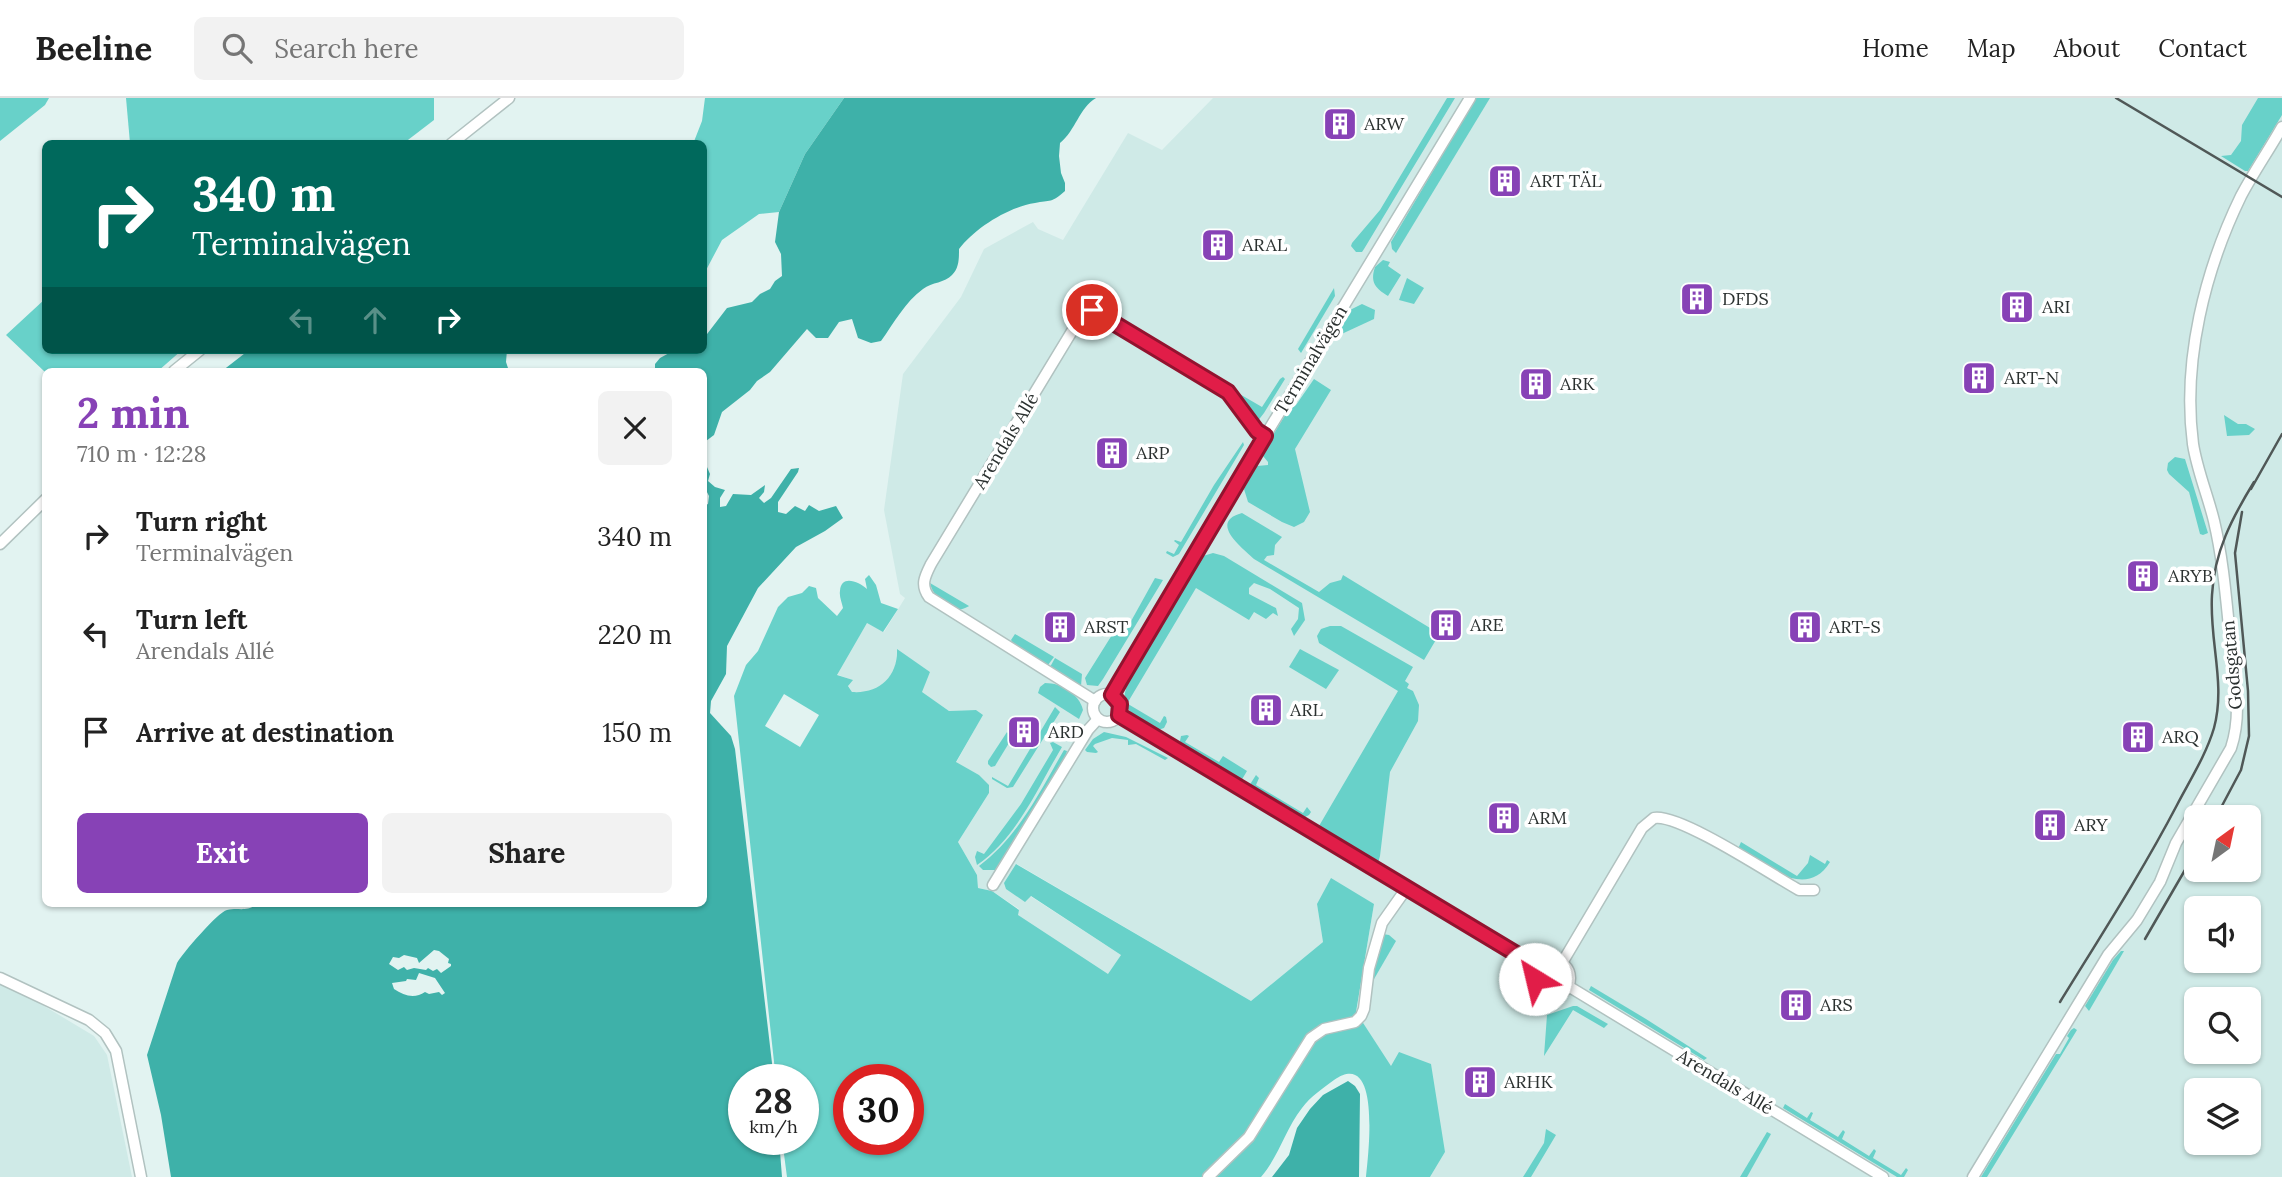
<!DOCTYPE html>
<html lang="en">
<head>
<meta charset="utf-8">
<style>
  body { margin:0; font-family:Lora,serif; background:#f2f2f2; color:#222; height:100vh; display:flex; flex-direction:column; font-size:26px; white-space:nowrap }
  * { box-sizing:border-box; margin:0 }
  p { font-size:23px; color:#767676 }
  .icon { flex:none; width:38px; height:38px; fill:none; stroke:currentColor; stroke-width:2; stroke-linecap:round; stroke-linejoin:round }
  .map { position:relative; flex:1; overflow:hidden }
  .drawer { position:absolute; left:42px; top:270px; width:665px; height:539px; display:flex; flex-direction:column; background:#fff; border-radius:10px; box-shadow:0 2px 5px #0004 }
  .drawer>* { flex:none }
  .banner { position:absolute; left:42px; top:42px; width:665px; height:214px; border-radius:10px; box-shadow:0 2px 5px #0004; background:#00695c; color:#fff; overflow:hidden }
  .needle { width:46px; rotate:33deg }
  .fabs { position:absolute; left:2184px; top:707px; display:grid; gap:14px }
  .fabs a { display:grid; place-items:center; width:77px; height:77px; border-radius:10px; background:#fff; box-shadow:0 2px 5px #0004; font-size:35px }
  .speed { position:absolute; left:728px; top:966px; display:flex; gap:14px; font-size:35px; font-weight:700; text-align:center }
  .speed>* { display:grid; place-content:center; width:91px; height:91px; border-radius:50%; background:#fff; box-shadow:0 2px 5px #0004; line-height:1 }
  .speed small { font-size:18px; font-weight:400 }
  .speed .limit { border:10px solid #d22; background:#fff; color:#111 }
  .pin { position:absolute; display:grid; place-items:center; width:60px; height:60px; color:#fff; margin:-30px; border:4px solid #fff; border-radius:50%; box-shadow:0 2px 7px #0007 }
  .me { position:absolute; width:77px; margin:-38px; rotate:324deg; stroke-linejoin:round; filter:drop-shadow(0 0 5px #0008) }
  .turn { display:flex; align-items:center; gap:24px; height:147px; padding:0 35px; font-size:32px }
  .turn .icon { width:91px; height:91px; stroke-width:2.5 }
  .turn b { display:block; font-size:49px; line-height:60px }
  .lanes { display:flex; align-items:center; height:66px; padding:0 35px; background:#0003; justify-content:center; gap:35px; direction:ltr }
  .lanes .off { opacity:.35 }
  .round { display:grid; place-items:center; flex:none; width:74px; height:74px; border-radius:10px; background:#f2f2f2 }
  .summary { display:flex; align-items:center; justify-content:space-between; height:119px; padding:0 35px }
  h1 { font-size:42px; font-weight:800; line-height:52px; color:#8742b6 }
  .cta { display:flex; gap:14px; margin-top:auto; padding:14px 35px }
  .cta a { flex:1; height:80px; border-radius:10px; background:#8742b6; color:#fff; font-size:28px; font-weight:800; line-height:80px; text-align:center }
  .cta a+a { background:#f2f2f2; color:#222 }
  ul { padding:0; list-style:none }
  li { display:flex; align-items:center; gap:21px; height:98px; padding:0 35px }
  li div { flex:1 }
  li b { display:block; font-size:26px }
  li em { font-style:normal }
  header { display:flex; align-items:center; gap:42px; box-sizing:border-box; height:98px; padding:0 35px; background:#fff; border-bottom:2px solid #e0e0e0 }
  header strong { font-size:33px }
  nav { display:flex; gap:38px; margin-inline-start:auto; font-size:24px }
  .search { width:490px; height:63px; background:#f2f2f2; display:flex; align-items:center; gap:18px; box-sizing:border-box; padding:0 24px; border-radius:10px; color:#767676; font-size:26px }
  .map>svg:first-child { display:block }
  .built { fill:#cfeae7; fill-rule:evenodd }
  .green { fill:#68d1c9; fill-rule:evenodd }
  .water { fill:#3eb1a9; fill-rule:evenodd }
  .lines { fill:none; stroke-linecap:round; stroke-linejoin:round }
  .minor-casing { stroke:#b1c2c0; stroke-width:13 }
  .minor { stroke:#fff; stroke-width:10 }
  .rail { stroke:#505857; stroke-width:2.5 }
  .route-casing { stroke:#92132f; stroke-width:18 }
  .route { stroke:#e11d48; stroke-width:12 }
  .labels { text-anchor:middle; stroke-width:7; stroke-linejoin:round; paint-order:stroke }
  .poi-label { font-size:18px; fill:#2b3130; stroke:#fff; text-anchor:start }
  .street-label { font-size:18px; fill:#2b3130; stroke:#fff }
</style>
</head>
<body>
<header>
<strong>Beeline</strong>
<div class="search"><svg class="icon" aria-label="search" viewBox="0 0 24 24"><circle cx="10" cy="10" r="6"/><path d="M15 15l6 6"/></svg>Search here</div>
<nav><a>Home</a><a>Map</a><a>About</a><a>Contact</a></nav>
</header>
<div class="map">
<svg width="2282" height="1079" viewBox="0 0 2282 1079">
  <rect width="100%" height="100%" fill="#e2f3f1"/>
  <g class="built">
    <path d="M1213,0H2282V1079H1430L1445,1054L1356,914L1374,806H1317L1323,844L1251,903L1017,766L1030,798L1121,857L1108,877L1017,817L1019,811L992,793L978,790L977,777L958,744L989,695L979,677L956,665L982,618L976,612L949,613L921,594L930,574L897,552L895,571L887,583L878,590L866,595L852,594L848,587L852,582L836,576L867,525L884,534L905,500L900,496L884,412L903,276L961,199L984,151L1033,124L1038,131L1063,142L1128,35L1162,52ZM2196,719H2249V772H2196ZM2196,810H2249V863H2196ZM2196,901H2249V954H2196ZM2196,992H2249V1045H2196Z"/>
    <path d="M0,886L34,902L94,938L107,957L132,1079H0Z"/>
  </g>
  <g class="green">
    <path d="M0,0H49L45,7L0,43Z"/>
    <path d="M126,0H434V22L404,45H130Z"/>
    <path d="M705,0H844L805,56L779,114L759,116L722,142L704,176V46H693L702,23Z"/>
    <path d="M1447,0H1455L1364,151L1362,154H1356L1351,148L1352,145L1380,112Z"/>
    <path d="M1476,0H1490L1396,155L1392,151L1391,144Z"/>
    <path d="M2258,0H2282V17L2248,73H2245L2221,58L2231,57L2241,43L2242,27Z"/>
    <path d="M1383,162L1390,164L1388,168L1401,177L1388,198C1375,190 1370,184 1375,169Z"/>
    <path d="M1407,180L1424,190L1414,206L1399,202Z"/>
    <path d="M1334,190L1335,198L1301,255L1298,251Z"/>
    <path d="M45,201L46,252H182L158,273L45,274L6,237Z"/>
    <path d="M1362,206L1375,212L1374,221L1333,240L1348,213Z"/>
    <path d="M1283,279L1285,281L1264,315L1257,324L1231,291L1262,309L1280,281Z"/>
    <path d="M1314,281L1331,292L1295,351L1310,414L1304,424L1294,429L1282,424L1248,404L1244,391L1257,368L1268,367V364L1263,358L1264,352L1287,314L1296,307Z"/>
    <path d="M2224,317L2238,326H2246L2255,331L2249,337L2227,338Z"/>
    <path d="M1243,344L1244,347L1179,456L1173,459L1166,455L1167,453L1174,456L1179,447L1174,443L1175,442L1181,444L1214,387Z"/>
    <path d="M2175,359L2185,361L2208,435L2203,437L2200,436L2189,394L2169,376L2167,372L2168,365Z"/>
    <path d="M1242,415L1282,439L1275,447L1274,457L1267,458L1264,462L1319,494L1330,485L1341,482L1343,477L1435,533L1437,540L1424,562L1254,461C1242,450 1208,424 1242,415Z"/>
    <path d="M1213,455L1224,458L1302,505L1305,522L1294,538L1291,531L1298,521L1299,510L1270,491L1254,485L1249,490V496L1276,510L1278,518L1273,515L1266,521L1254,514L1249,522L1196,490L1128,604V606L1160,625L1164,618L1166,619L1167,624L1164,630L1158,632C1146,625 1129,618 1125,604C1119,581 1181,489 1196,465L1203,458Z"/>
    <path d="M869,477L876,487L881,505L898,511L883,534L867,525L837,577L853,582L848,588L852,594C879,596 898,579 897,551L930,574L922,594L949,613L976,612L983,617L956,664L979,677L989,687V695L958,744L977,777L978,790L992,793L1019,812L1018,817L1108,876L1121,857L1031,798L1025,804L1006,791L1004,785L1016,766L1251,903L1323,844L1317,806L1331,780L1374,806L1356,914L1391,968L1399,954L1431,966L1445,1054L1430,1079H1366C1368,1058 1382,949 1334,982C1322,991 1311,998 1302,1010C1285,1032 1279,1058 1261,1079H787L782,1041H803V982H776L734,598L746,567L758,553L778,509L788,499L802,495L809,488L816,490L818,500L837,518L843,510C842,505 839,498 840,493C841,476 859,484 867,491L865,481ZM784,596L819,617L800,649L765,628ZM849,982H908V1041H849Z"/>
    <path d="M1155,480L1163,482L1103,581L1098,588L1087,587L1085,580L1122,521L1130,525Z"/>
    <path d="M930,485L969,508C968,509 960,512 958,512C946,511 932,496 930,485Z"/>
    <path d="M1341,528L1413,569L1405,583L1409,586L1407,590L1413,593L1419,607L1418,623L1390,674L1380,758L1378,765L1322,732L1319,728L1398,593L1319,545L1317,538L1321,531L1330,528Z"/>
    <path d="M1015,536L1054,559L1048,567L1013,545L1011,542Z"/>
    <path d="M1300,551L1339,572L1326,591L1289,569Z"/>
    <path d="M1055,560L1082,576L1081,588L1050,569Z"/>
    <path d="M1045,585C1062,585 1079,596 1083,612L1079,621L1038,595L1040,589Z"/>
    <path d="M1055,609L1060,614L1013,689L1007,690L992,681V679L1008,688Z"/>
    <path d="M1007,634L1012,640L995,668L991,669L988,666V663Z"/>
    <path d="M1104,634L1126,639L1168,660L1165,662L1136,646L1128,647V642L1112,640L1095,646L1093,648L1098,654L1096,655L1087,654L1085,652L1093,641Z"/>
    <path d="M1187,637L1189,638L1185,644L1219,664L1223,658L1247,673L1241,683L1181,647L1180,643L1181,638Z"/>
    <path d="M1053,644L1062,649C1038,689 1017,740 977,767L975,759L977,753L984,756L1021,706L1053,652L1050,645Z"/>
    <path d="M1064,652L1067,653L1066,657L1000,765L995,772H983L979,768C1019,738 1040,693 1064,652Z"/>
    <path d="M1256,677L1259,680L1256,687L1303,715L1307,709L1311,714L1309,717L1303,720L1249,688Z"/>
    <path d="M1741,744L1797,778L1808,765L1810,757L1825,766L1827,762L1830,764C1806,803 1766,767 1738,751Z"/>
    <path d="M1383,836L1389,837L1396,843L1370,888L1380,839Z"/>
    <path d="M2121,853H2124L2089,913L2085,908L2113,862Z"/>
    <path d="M1591,888L1646,921L1707,960L1704,962L1589,892Z"/>
    <path d="M1573,908H1577L1608,926L1604,930L1573,912L1544,958L1547,917Z"/>
    <path d="M2074,930L2077,932L1987,1079H1981L2056,956H2060L2069,940L2067,938L2071,932Z"/>
    <path d="M1785,1006L1807,1020L1811,1014L1813,1015L1810,1022L1838,1039L1843,1032L1845,1034L1842,1041L1869,1058L1874,1051L1876,1053L1873,1060L1901,1077L1906,1070L1908,1072L1904,1079H1897L1783,1010Z"/>
    <path d="M1546,1031L1556,1037L1531,1079H1523L1544,1045Z"/>
    <path d="M1767,1034L1771,1036L1747,1079H1740Z"/>
  </g>
  <g class="water">
    <path d="M844,0H1096C1079,10 1076,32 1060,45L1059,58L1061,75L1065,85V93C1052,105 1050,102 1035,105C1008,109 975,130 959,151C959,161 959,170 952,177C945,185 932,184 923,191C905,204 894,225 881,243L871,245L858,240L852,221L839,224L828,240H816L807,231L770,274L757,283L750,292L722,314L714,337L706,343L704,357V273H655V266L660,260L671,254L677,255L681,252H704V240L727,210L752,204L760,196L770,191L775,183L782,178L781,156L775,144L779,114L805,56Z"/>
    <path d="M249,252H507L506,264L508,270L506,273H222Z"/>
    <path d="M704,362L710,376L708,383L715,389L725,392L720,400V409L726,408L733,396L751,397L765,387L764,394L759,400L764,405L771,400L791,371L799,370L798,374L778,404V414L786,416L795,408L805,413L809,407L819,413L836,408L843,420L825,433L796,449L758,490L727,548L726,576L711,603L710,615L731,638L735,651L774,982H744V1041H779L782,1079H171L161,1017L147,957L177,865C182,856 218,814 227,812C240,809 245,815 259,805H704V408L708,406L709,398L704,388ZM434,852L439,853L449,861L448,865L451,866V868L441,875L437,871L433,873L428,870L426,872L414,870L407,872L404,869L398,872L389,866L393,859L399,860L404,857L417,860L419,865ZM419,875L435,880L445,895L442,897L439,894L429,896L425,894C415,901 404,898 394,891L392,885L406,883L407,881L416,882Z"/>
    <path d="M1348,983L1355,988L1360,996L1359,1079H1272L1289,1057L1297,1030L1310,1011L1323,997Z"/>
  </g>
  <g class="lines">
    <g class="minor-casing">
      <g id="minor">
        <path d="M451,46L509,0"/>
        <path d="M174,273L200,252"/>
        <path d="M0,446L46,401"/>
        <circle cx="1107" cy="610" r="14"/>
        <path d="M1112,597L1205,437L1470,0"/>
        <path d="M1095,603L929,499C920,487 925,478 931,466L1083,215L1092,212L1228,294L1257,333L1265,339"/>
        <path d="M1119,617L1538,869"/>
        <path d="M993,787L1088,632L1098,621"/>
        <circle cx="1552" cy="880" r="18"/>
        <path d="M1562,865L1642,730L1654,720C1679,715 1772,777 1799,792H1814"/>
        <path d="M0,880L89,922L105,935L116,953L141,1079"/>
        <path d="M1568,888L1883,1079"/>
        <path d="M1208,1079L1249,1039L1311,940L1324,931L1355,924L1361,918L1364,911L1369,870L1382,825L1406,791"/>
        <path d="M1973,1079L2108,857L2137,822L2160,784L2176,745L2231,650C2243,614 2234,576 2230,539C2226,500 2223,461 2214,423C2208,398 2197,372 2193,346C2182,263 2205,172 2241,98C2253,75 2269,52 2282,29"/>
      </g>
    </g>
    <use href="#minor" class="minor"/>
    <g class="rail">
      <path d="M2116,0L2282,99"/>
      <path d="M2251,391L2282,336"/>
      <path d="M2216,719L2241,672L2249,638L2248,593L2235,455L2242,414"/>
      <path d="M2145,841L2196,753"/>
      <path d="M2060,904C2100,839 2142,774 2177,707C2190,682 2206,657 2214,630C2226,586 2209,542 2212,497C2214,454 2232,420 2254,384"/>
    </g>
  </g>
  <g class="lines">
    <g class="route-casing">
      <path id="route" d="M1092,212L1228,294L1257,333L1265,338L1120,583L1112,597L1120,606L1119,617L1538,869L1535,881"/>
    </g>
    <use href="#route" class="route"/>
  </g>
  <defs>
    <g id="building-square" transform="scale(1.75)"><rect x="-9" y="-9" width="18" height="18" rx="4" fill="#8742b6" stroke="#fff"/><path d="M-4-6H4V6H1V3H-1V6H-4ZM-2.5-4.3h1.7v1.8h-1.7ZM.8-4.3h1.7v1.8H.8ZM-2.5-1h1.7V.8h-1.7ZM.8-1h1.7V.8H.8Z" fill="#fff"/></g>
  </defs>
  <g fill-rule="evenodd">
    <use href="#building-square" x="1340" y="26"/>
    <use href="#building-square" x="1505" y="83"/>
    <use href="#building-square" x="1218" y="147"/>
    <use href="#building-square" x="1697" y="201"/>
    <use href="#building-square" x="2017" y="209"/>
    <use href="#building-square" x="1979" y="280"/>
    <use href="#building-square" x="1536" y="286"/>
    <use href="#building-square" x="1112" y="355"/>
    <use href="#building-square" x="2143" y="478"/>
    <use href="#building-square" x="1446" y="527"/>
    <use href="#building-square" x="1060" y="529"/>
    <use href="#building-square" x="1805" y="529"/>
    <use href="#building-square" x="1266" y="612"/>
    <use href="#building-square" x="1024" y="634"/>
    <use href="#building-square" x="2138" y="639"/>
    <use href="#building-square" x="1504" y="720"/>
    <use href="#building-square" x="2050" y="727"/>
    <use href="#building-square" x="1796" y="907"/>
    <use href="#building-square" x="1480" y="984"/>
  </g>
  <g class="labels">
    <g class="poi-label">
      <text x="1364" y="32">ARW</text>
      <text x="1530" y="89">ART TÄL</text>
      <text x="1242" y="153">ARAL</text>
      <text x="1722" y="207">DFDS</text>
      <text x="2042" y="215">ARI</text>
      <text x="2004" y="286">ART-N</text>
      <text x="1560" y="292">ARK</text>
      <text x="1136" y="361">ARP</text>
      <text x="2168" y="484">ARYB</text>
      <text x="1470" y="533">ARE</text>
      <text x="1084" y="535">ARST</text>
      <text x="1829" y="535">ART-S</text>
      <text x="1290" y="618">ARL</text>
      <text x="1048" y="640">ARD</text>
      <text x="2162" y="645">ARQ</text>
      <text x="1528" y="726">ARM</text>
      <text x="2074" y="733">ARY</text>
      <text x="1820" y="913">ARS</text>
      <text x="1504" y="990">ARHK</text>
    </g>
    <g class="street-label">
      <text transform="translate(1311 262) rotate(-59)" y="6">Terminalvägen</text>
      <text transform="translate(1006 343) rotate(-59)" y="6">Arendals Allé</text>
      <text transform="translate(2232 567) rotate(-95)" y="6">Godsgatan</text>
      <text transform="translate(1725 984) rotate(31)" y="6">Arendals Allé</text>
    </g>
  </g>
</svg>
<div class="fabs">
<a><svg class="needle" viewBox="-14 -14 28 28"><path d="M0-13l5 13h-10z" fill="#e53935"/><path d="M0 13l5-13h-10z" fill="#767676"/></svg></a>
<a><svg class="icon" aria-label="sound" viewBox="0 0 24 24"><path d="M4 9h4l5-4v14l-5-4H4zM17 9q2 3 0 6"/></svg></a>
<a><svg class="icon" aria-label="search" viewBox="0 0 24 24"><circle cx="10" cy="10" r="6"/><path d="M15 15l6 6"/></svg></a>
<a><svg class="icon" aria-label="layers" viewBox="0 0 24 24"><path d="M12 4l9 5-9 5-9-5zM3 14l9 5 9-5"/></svg></a>
</div>
<div class="speed"><div>28<small>km/h</small></div><div class="limit">30</div></div>
<div class="pin" style="left:1092px;top:212px;background:#d93025"><svg class="icon" aria-label="arrive" viewBox="0 0 24 24"><path d="M6 21V4h12l-3 4 3 4H6"/></svg></div>
<svg class="me" style="left:1535px;top:881px" viewBox="-20 -20 40 40"><circle r="19" fill="#fff"/><path d="M0-13L10 11 0 6-10 11z" fill="#e11d48"/></svg>
<div class="banner">
<div class="turn"><svg class="icon" aria-label="right" viewBox="0 0 24 24"><path d="M7 20v-9h11M14 6l5 5-5 5"/></svg><div><b>340 m</b>Terminalvägen</div></div>
<div class="lanes"><svg class="icon off" aria-label="left" viewBox="0 0 24 24"><path d="M17 20v-9H6M10 6l-5 5 5 5"/></svg><svg class="icon off" aria-label="ahead" viewBox="0 0 24 24"><path d="M12 20V5M6 11l6-6 6 6"/></svg><svg class="icon" aria-label="right" viewBox="0 0 24 24"><path d="M7 20v-9h11M14 6l5 5-5 5"/></svg></div>
</div>
<section class="drawer">
<div class="summary"><div><h1>2 min</h1><p>710 m · 12:28</p></div><a class="round"><svg class="icon" aria-label="close" viewBox="0 0 24 24"><path d="M6 6l12 12M18 6L6 18"/></svg></a></div>
<ul>
<li><svg class="icon" aria-label="right" viewBox="0 0 24 24"><path d="M7 20v-9h11M14 6l5 5-5 5"/></svg><div><b>Turn right</b><p>Terminalvägen</p></div><em>340 m</em></li>
<li><svg class="icon" aria-label="left" viewBox="0 0 24 24"><path d="M17 20v-9H6M10 6l-5 5 5 5"/></svg><div><b>Turn left</b><p>Arendals Allé</p></div><em>220 m</em></li>
<li><svg class="icon" aria-label="arrive" viewBox="0 0 24 24"><path d="M6 21V4h12l-3 4 3 4H6"/></svg><div><b>Arrive at destination</b></div><em>150 m</em></li>
</ul>
<div class="cta"><a>Exit</a><a>Share</a></div>
</section>
</div>
</body>
</html>
